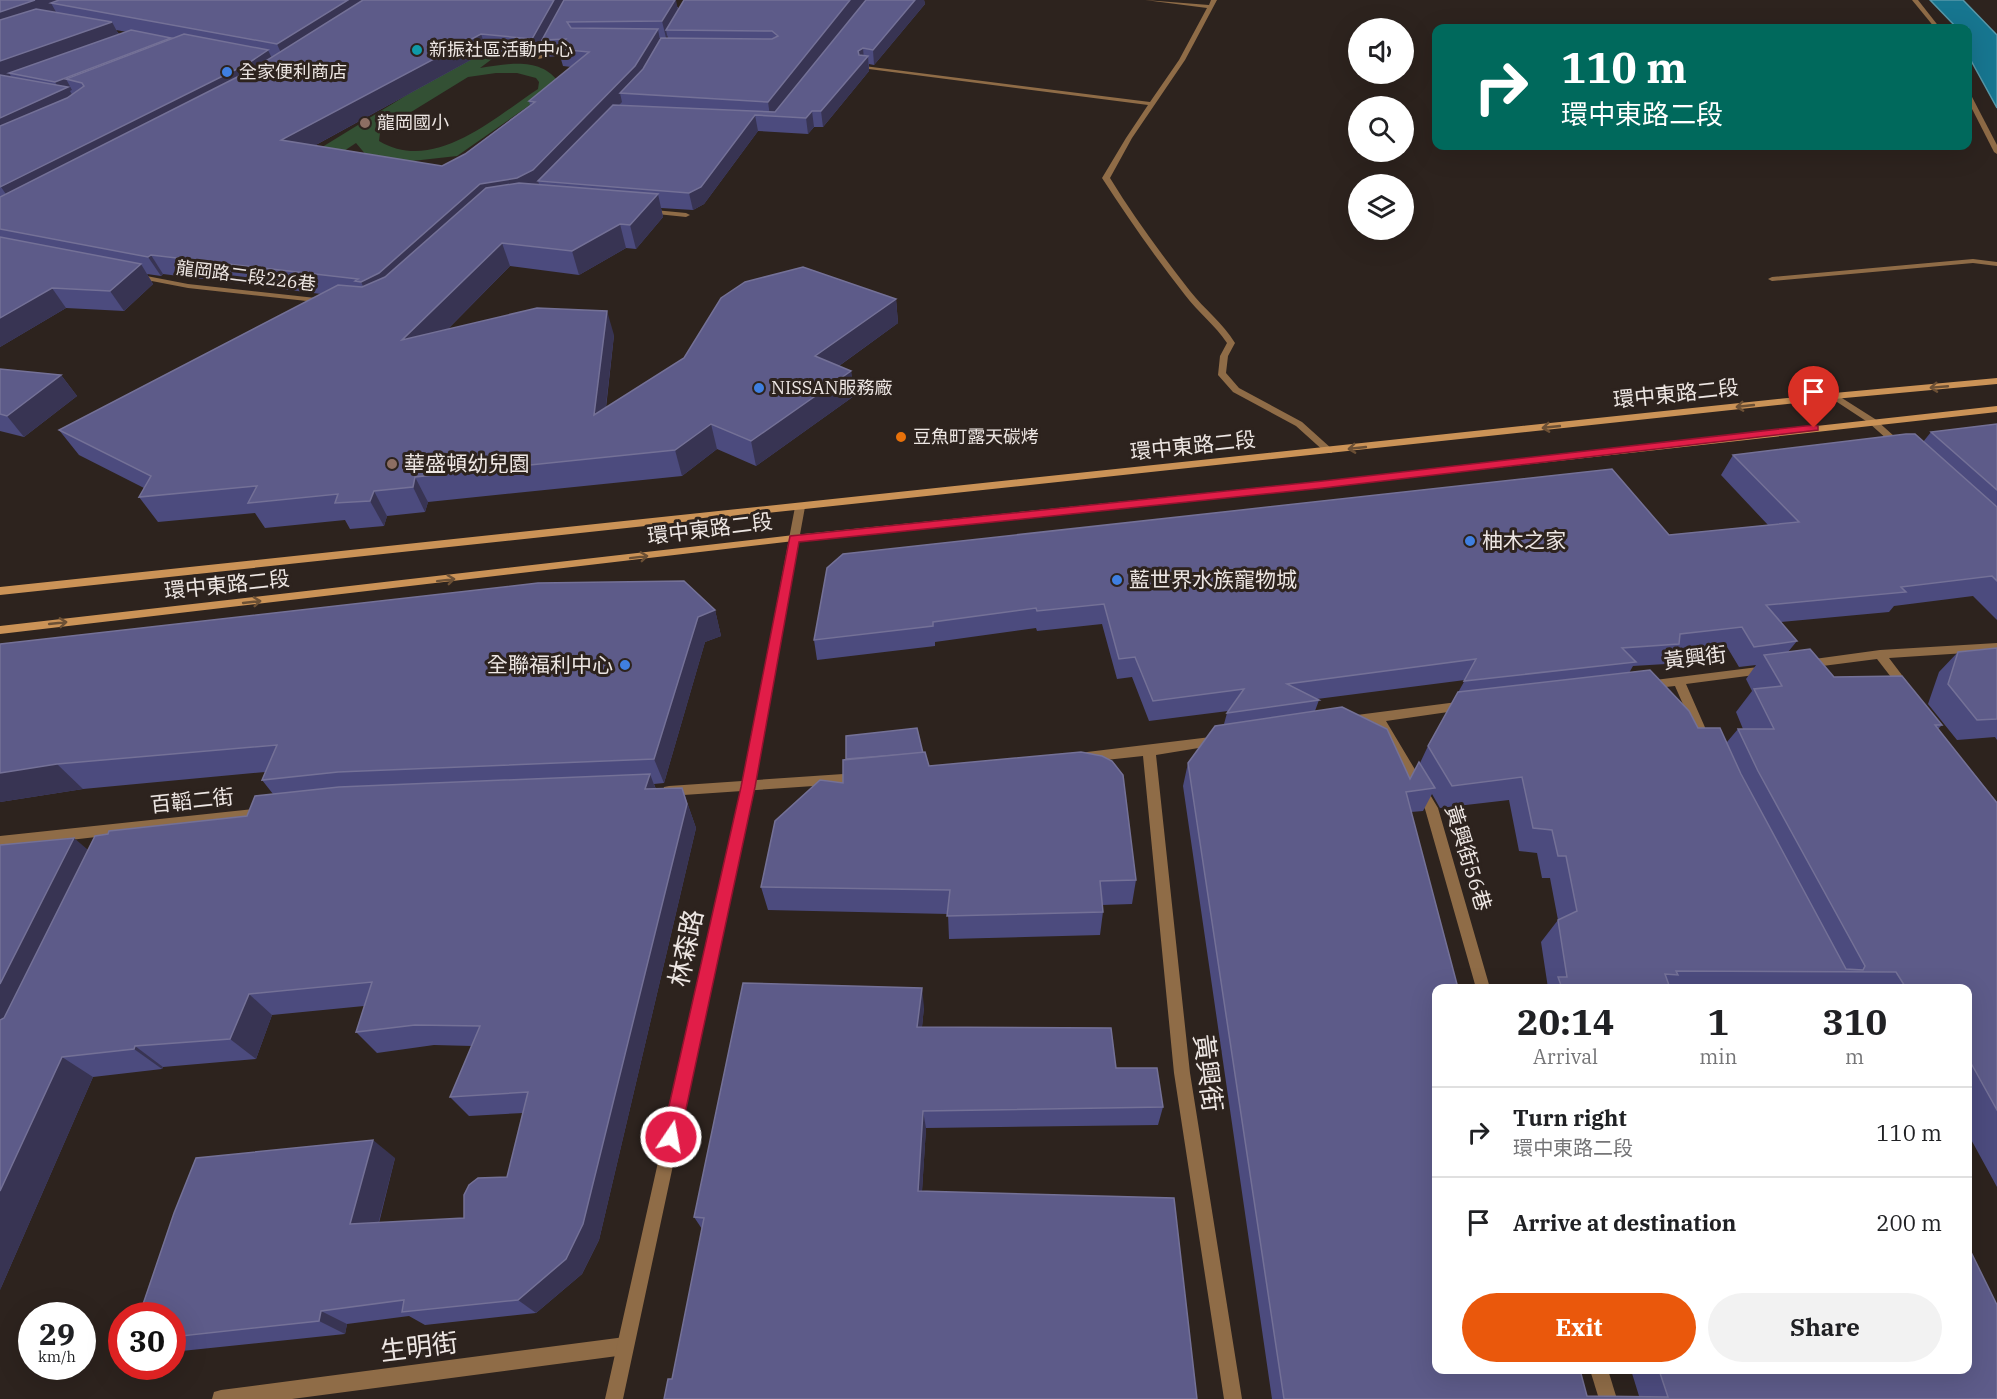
<!DOCTYPE html>
<html lang="en">
<head>
<meta charset="utf-8">
<style>
  body { margin:0; font-family:"IBM Plex Serif","Noto Sans TC",serif; background:#f2f2f2; color:#202124; height:100vh; display:flex; flex-direction:column; font-size:22px; white-space:nowrap }
  * { box-sizing:border-box; margin:0 }
  p { font-size:20px; color:#757577 }
  .icon { flex:none; width:33px; height:33px; fill:none; stroke:currentColor; stroke-width:2; stroke-linecap:round; stroke-linejoin:round }
  .map { position:relative; flex:1; overflow:hidden }
  .panel { position:absolute; left:1432px; top:984px; width:540px; height:390px; display:flex; flex-direction:column; background:#fff; border-radius:12px; box-shadow:0 6px 24px #0002 }
  .panel>* { flex:none }
  .top-card { position:absolute; left:1432px; top:24px; width:540px; height:126px; border-radius:12px; box-shadow:0 6px 24px #0002; background:#00695c; color:#fff; overflow:hidden }
  .tools { position:absolute; left:1348px; top:18px; display:grid; gap:12px }
  .tools a { display:grid; place-items:center; width:66px; height:66px; border-radius:50%; background:#fff; box-shadow:0 6px 24px #0002; font-size:30px }
  .speed { position:absolute; left:18px; top:1302px; display:flex; gap:12px; font-size:30px; font-weight:700; text-align:center }
  .speed>* { display:grid; place-content:center; width:78px; height:78px; border-radius:50%; background:#fff; box-shadow:0 6px 24px #0002; line-height:1 }
  .speed small { font-size:15px; font-weight:400 }
  .speed .limit { border:9px solid #d22; background:#fff; color:#111 }
  .pin { position:absolute; display:grid; place-items:center; width:51px; height:51px; color:#fff; margin:-62px -26px; border-radius:50% 50% 50% 0; rotate:-45deg; box-shadow:0 0 6px #0007 }
  .pin .icon { rotate:45deg }
  .me { position:absolute; width:66px; margin:-33px; rotate:12deg; stroke-linejoin:round; filter:drop-shadow(0 0 4px #0008) }
  .turn { display:flex; align-items:center; gap:21px; height:126px; padding:0 30px; font-size:27px }
  .turn .icon { width:78px; height:78px; stroke-width:2.5 }
  .turn b { display:block; font-size:42px; line-height:51px }
  .eta { display:flex; justify-content:space-evenly; align-items:center; height:102px; text-align:center }
  .eta b { font-size:36px; font-weight:800; line-height:42px }
  .primary-button { display:flex; gap:12px; margin-top:auto; padding:12px 30px }
  .primary-button a { flex:1; height:69px; border-radius:36px; background:#ea580c; color:#fff; font-size:24px; font-weight:800; line-height:69px; text-align:center }
  .primary-button a+a { background:#f2f2f2; color:#202124 }
  ul { padding:0; list-style:none }
  li { display:flex; align-items:center; gap:18px; height:90px; padding:0 30px; border-top:2px solid #e0e0e0 }
  li div { flex:1 }
  li b { display:block; font-size:22px }
  li em { font-style:normal }
  .map>svg:first-child { display:block }
  .green { fill:#335034; fill-rule:evenodd }
  .water { fill:#177690; stroke:#5798a9; stroke-width:1.5 }
  .lines { fill:none; stroke-linecap:round; stroke-linejoin:round }
  .service { fill:#8f6c47; fill-rule:evenodd }
  .minor { fill:#8f6c47; fill-rule:evenodd }
  .secondary { fill:#cb9357; fill-rule:evenodd }
  .wall { fill:#4c4b7e; fill-rule:evenodd }
  .shaded-wall { fill:#383453 }
  .building { fill:#5d5b89; stroke:#747197; stroke-width:1.5 }
  .oneway { stroke:#6c5035 }
  .route { fill:#e11d48; stroke:#92132f; stroke-width:1.5 }
  .culture-dot { fill:#0f9aa8; stroke:#2d231e; stroke-width:2 }
  .shop-dot { fill:#3f7fe0; stroke:#2d231e; stroke-width:2 }
  .education-dot { fill:#8d6e63; stroke:#2d231e; stroke-width:2 }
  .food-dot { fill:#e8710a; stroke:#2d231e; stroke-width:2 }
  .labels { text-anchor:middle; stroke-width:6; stroke-linejoin:round; paint-order:stroke }
  .far-poi-label { font-size:18px; fill:#ede6e3; stroke:#2d231e; text-anchor:start }
  .far-street-label { font-size:18px; fill:#ede6e3; stroke:#2d231e }
  .street-label { font-size:21px; fill:#ede6e3; stroke:#2d231e }
  .poi-label { font-size:21px; fill:#ede6e3; stroke:#2d231e; text-anchor:start }
  .near-street-label { font-size:26px; fill:#ede6e3; stroke:#2d231e }
</style>
</head>
<body>
<div class="map">
<svg width="1997" height="1399" viewBox="0 0 1997 1399">
  <rect width="100%" height="100%" fill="#2d231e"/>
  <path class="green" d="M475,53L496,56L480,68C509,64 541,56 560,84L457,156L403,162L367,156L356,143L329,161L306,157ZM496,73H517L536,78L539,82L538,89C494,118 434,174 379,141L380,133L385,128L468,77Z"/>
  <path class="water" d="M1930,0H1963L1997,35V108L1968,55V28H1957Z"/>
  <g class="lines">
    <g class="service">
      <path d="M1145,0L1209,5L1211,0H1217L1185,60L1132,138L1110,178C1134,217 1161,254 1190,291C1204,309 1223,323 1235,343L1228,356L1226,373L1239,388L1302,422L1332,449V453H1326L1296,426L1233,392L1218,375L1220,356L1227,343C1215,325 1198,312 1185,295C1155,257 1128,218 1102,178L1126,138L1148,105L861,68L864,66L1150,102L1179,60L1207,8Z"/>
      <path d="M1912,0H1918L1940,28H1935Z"/>
      <path d="M551,35L554,37L543,58L538,59L548,37Z"/>
      <path d="M1968,93L1971,95L1997,145V154L1994,152L1968,101Z"/>
      <path d="M644,209L686,213L690,215L686,217L647,213H644Z"/>
      <path d="M1973,259L1997,262V266L1973,263L1772,281L1768,279L1772,277Z"/>
      <path d="M131,273L188,284L325,299L329,301L325,303L188,288L131,277Z"/>
      <path d="M1834,393L1875,419L1904,445V449H1898L1869,423L1831,398V394Z"/>
      <path d="M1997,643V651L1889,658L1911,687L1905,691L1901,690L1877,659L1807,668L1801,664L1807,660L1880,650Z"/>
      <path d="M1766,666L1772,670L1770,673L1686,684L1711,741L1709,744H1701L1699,741L1675,686L1647,689L1641,685L1647,681Z"/>
      <path d="M1465,701L1469,703L1471,706L1469,709L1386,721L1438,808L1490,988H1476L1425,809L1374,722L1349,726L1345,724L1343,721L1345,718L1349,716Z"/>
      <path d="M1219,736L1223,738L1225,741L1223,744L1156,755L1190,1073L1242,1399H1224L1174,1073L1143,756L1087,762L1083,761L1081,757L1083,753L1087,752Z"/>
      <path d="M858,773L863,774L864,778L863,782L858,783L669,796L664,795L663,791L664,787L669,786Z"/>
      <path d="M262,808L267,809L269,813L267,817L262,818L0,848V836Z"/>
      <path d="M625,1337L631,1340L634,1346L631,1352L625,1355L292,1399H212L214,1392L221,1390Z"/>
      <path d="M1590,1370H1608L1617,1399H1599Z"/>
    </g>
    <path class="minor" d="M800,504L805,507L754,787L623,1399H605L742,787L795,507Z"/>
    <g class="secondary">
      <path d="M1997,378V384L1834,399L0,595V587L1834,393Z"/>
      <path d="M1997,406V412L1323,487L794,541L0,634V626L794,535L1323,481Z"/>
    </g>
  </g>
  <g class="wall">
    <path d="M0,0L678,7V11L684,0H924L925,4L874,65L869,64V71L823,127H814L808,134L758,131L704,204L693,210L661,208L663,217L636,249L626,248L579,275L510,266L448,329L614,335L606,408L896,299L898,323L839,366L851,371L854,396L756,466L717,449L682,476L428,502L425,512L387,516L384,526L350,529L345,520L265,528L255,513L158,522L139,497L144,488L79,455L59,430L321,294L163,274L161,276L147,274L153,284L124,311L66,308L0,347ZM116,30L127,32L119,34ZM667,35L668,39L660,41L659,38H666ZM543,45L546,57L560,56L563,66L571,67L529,101L530,105L465,154L442,166L314,146L487,51L537,56Z"/>
    <path d="M0,369L61,375L77,396L24,437L0,431Z"/>
    <path d="M1997,424V620L1973,596L1894,606L1889,612L1781,622L1797,641L1788,652L1834,677L1942,725L1938,729L1997,802V1187L1968,1134V988H1548L1541,942L1558,920L1550,878H1542L1537,853L1519,851L1509,800L1440,808L1432,794L1423,811L1411,812L1437,1370L1587,1396H1639L1631,1370H1968L1997,1399H1272L1183,786L1188,763L1224,724L1227,713L1228,711L1149,721L1132,677L1117,679L1102,624L1037,631L1036,628L935,642V646L817,660L814,640L827,568L1669,535L1768,525L1721,475L1733,455L1923,442L1931,432ZM1727,647L1739,667L1756,665L1746,679L1752,691L1736,712L1743,729H1738L1727,742L1698,728L1629,673L1633,666L1666,664L1673,654ZM1465,680L1428,746L1420,763L1410,779L1315,711L1319,700L1317,699Z"/>
    <path d="M715,610L721,636L705,642L664,783L654,784L656,789L682,788L696,828L599,1240L582,1274L536,1313L425,1325L409,1316L347,1324L345,1334L172,1352V1316L395,1158L379,1223L464,1218L507,1177L523,1113L469,1116L450,1097L472,1046L434,1045L377,1053L356,1032L364,1006L272,1015L256,1059L163,1067L162,1069L93,1077L0,1290L88,849L247,816L273,794L262,780L265,772L83,789L0,802V644Z"/>
    <path d="M1997,648V740L1995,737L1957,740L1928,704L1939,672L1958,652Z"/>
    <path d="M923,753L929,766L1136,880L1132,904L1102,905L1103,912L1100,935L949,939L948,914L768,910L761,887Z"/>
    <path d="M924,1007L922,1027L1116,1068L1163,1107L1158,1125L926,1128L922,1191L702,1229L694,1217Z"/>
  </g>
  <g class="shaded-wall">
    <path d="M35,0H61L51,3L56,12L0,33V12Z"/>
    <path d="M348,0H379L285,62L277,44Z"/>
    <path d="M554,0H567L542,40L543,45L537,56L532,39Z"/>
    <path d="M670,0H676L679,15L666,30L667,35L666,38L662,21Z"/>
    <path d="M850,0H868L775,116H770L768,102Z"/>
    <path d="M915,0H924L925,4L874,65L873,50Z"/>
    <path d="M112,22L121,39L9,73L12,78L0,82V61Z"/>
    <path d="M658,29L661,46L639,84L620,93L622,102L546,182L538,181L540,187L371,302L361,282Z"/>
    <path d="M481,34L487,51L290,159L281,140Z"/>
    <path d="M171,38L177,49L82,83L66,79L72,90L70,91L78,105L0,142V118L60,91L55,82Z"/>
    <path d="M863,48L864,60L868,56L869,71L823,127L821,111L858,51Z"/>
    <path d="M268,50L276,67L14,206L1,187Z"/>
    <path d="M812,111L814,127L808,134L806,118Z"/>
    <path d="M755,115L758,131L704,204L693,210L689,193Z"/>
    <path d="M658,194L663,217L636,249L630,225Z"/>
    <path d="M620,224L626,248L579,275L572,251Z"/>
    <path d="M502,243L510,266L413,364L402,340Z"/>
    <path d="M151,255L163,274L161,276L148,257Z"/>
    <path d="M141,264L153,284L124,311L110,291Z"/>
    <path d="M52,288L66,308L0,347V318Z"/>
    <path d="M896,299L898,323L818,381L815,356Z"/>
    <path d="M607,311L614,335L602,440L594,415Z"/>
    <path d="M851,371L854,396L756,466L751,441Z"/>
    <path d="M61,375L77,396L24,437L7,416Z"/>
    <path d="M711,424L717,449L682,476L675,450Z"/>
    <path d="M415,477L428,502L425,512L413,487Z"/>
    <path d="M374,491L387,516L384,526L370,501Z"/>
    <path d="M715,610L721,636L705,642L664,783L654,759L698,617Z"/>
    <path d="M57,764L83,789L0,802V773Z"/>
    <path d="M650,774L659,798L645,789Z"/>
    <path d="M682,788L696,828L599,1240L582,1274L536,1313L518,1300Z"/>
    <path d="M74,838L101,861L0,1025V984Z"/>
    <path d="M922,988L924,1007L920,1046L917,1027Z"/>
    <path d="M249,994L272,1015L256,1059L230,1039Z"/>
    <path d="M135,1046L163,1067L162,1069L134,1049Z"/>
    <path d="M62,1057L93,1077L0,1290V1191Z"/>
    <path d="M923,1111L926,1128L921,1207L918,1191Z"/>
    <path d="M373,1140L395,1158L374,1240L350,1224Z"/>
    <path d="M321,1311L347,1324L345,1334L319,1321Z"/>
  </g>
  <g class="building">
    <path d="M0,0H35L0,12Z"/>
    <path d="M59,0H348L277,44L51,3Z"/>
    <path d="M363,0H554L532,39L481,34L281,140L442,166L465,154L535,102L529,101L589,52L558,49L566,39L542,40L564,0H675L662,21L567,22L571,28L658,29L635,66L533,170L517,178L480,184L379,273L361,282L355,281L358,279L151,255L148,257L0,229V197L253,69Z"/>
    <path d="M684,0H850L768,102L620,93L643,69L661,38L772,39L778,36L772,31L666,30Z"/>
    <path d="M866,0H915L873,50L863,48L858,51L859,55L868,56L821,111H812L806,118L755,115L701,187L689,193L538,181L613,105L775,112Z"/>
    <path d="M36,9L112,22L0,61V20Z"/>
    <path d="M131,30L171,38L55,82L9,73Z"/>
    <path d="M184,34L268,50L247,64L0,187V126L67,98L84,86L82,83L66,79Z"/>
    <path d="M0,75L68,87L0,118Z"/>
    <path d="M519,183L658,194L630,225L620,224L572,251L502,243L402,340L537,308L607,311L594,415L684,358L721,298L745,282L803,267L896,299L815,356L851,371L751,441L711,424L675,450L415,477L413,487L374,491L370,501L335,503L338,494L248,503L257,486L139,497L151,476L59,430L338,285L362,287L385,277L486,188Z"/>
    <path d="M0,237L141,264L110,291L52,288L0,318Z"/>
    <path d="M0,369L61,375L7,416L0,414Z"/>
    <path d="M1997,424V490L1931,432Z"/>
    <path d="M1906,434H1915L1997,507V581L1992,576L1901,587L1906,592L1766,605L1797,641L1754,647L1742,627L1680,634L1679,644L1622,648L1636,662L1464,681L1476,659L1287,684L1319,700L1227,713L1244,689L1153,701L1135,657L1119,659L1104,604L1037,611L1036,608L933,622V626L814,640L827,568L843,554L1612,469L1669,535L1799,522L1733,455Z"/>
    <path d="M684,581L715,610L698,617L654,759L338,772L262,780L277,745L57,764L0,773V644L538,583Z"/>
    <path d="M1997,648V719L1977,720L1948,684L1958,652Z"/>
    <path d="M1810,649L1834,677L1902,676L1942,725H1935L1997,803V1110L1972,1065H1968V988H1906L1896,972L1676,971L1678,975L1665,974L1670,988H1562L1558,977H1567L1558,920L1577,911L1566,856H1558L1552,830L1533,828L1522,777L1452,786L1428,746L1458,692L1650,670L1689,711L1698,728H1720L1741,774L1846,969L1863,970L1865,966L1758,771L1738,729H1774L1754,689L1782,686L1764,655Z"/>
    <path d="M1342,707L1387,729L1410,779L1419,762L1435,788L1406,792L1458,988H1437V1370H1580L1587,1396L1668,1397L1659,1370H1968V1246L1997,1305V1399H1284L1188,763L1215,726Z"/>
    <path d="M917,728L923,753L846,759V736Z"/>
    <path d="M925,752L929,766L1081,752L1102,756L1112,761L1123,775L1136,880L1100,881L1103,912L947,916L950,890L761,887L775,821L820,780L843,783V760Z"/>
    <path d="M650,774L645,789L682,788L687,804L583,1224L566,1259L518,1300L402,1312L404,1300L321,1311L319,1321L172,1337V1316H139L174,1213L196,1158L373,1140L350,1224L464,1218V1195L469,1185L478,1178L507,1177L528,1092L450,1097L480,1026L415,1025L356,1032L372,982L249,994L230,1039L135,1046L134,1049L62,1057L0,1191V1020L4,1018L95,836L108,834L109,831L247,816L255,796L339,787Z"/>
    <path d="M74,838L0,984V845Z"/>
    <path d="M743,983L922,988L917,1027L1111,1028L1116,1068H1157L1163,1107L923,1111L918,1191L1174,1198L1197,1399H664L668,1379H672L704,1218L694,1217Z"/>
  </g>
  <defs><path id="oneway-shaft" d="M-6 0H5M1.5-3L5.5 0L1.5 3" fill="none" stroke-width="1.6" stroke-linecap="round" stroke-linejoin="round" transform="scale(1.5)"/></defs>
  <g class="oneway">
    <use href="#oneway-shaft" transform="translate(1939 387) rotate(175)"/>
    <use href="#oneway-shaft" transform="translate(1745 406) rotate(174)"/>
    <use href="#oneway-shaft" transform="translate(1551 427) rotate(174)"/>
    <use href="#oneway-shaft" transform="translate(1357 448) rotate(174)"/>
    <use href="#oneway-shaft" transform="translate(639 557) rotate(-7)"/>
    <use href="#oneway-shaft" transform="translate(446 580) rotate(-7)"/>
    <use href="#oneway-shaft" transform="translate(252 602) rotate(-6)"/>
    <use href="#oneway-shaft" transform="translate(58 623) rotate(-6)"/>
  </g>
  <path class="route" d="M1814,425L1818,426V430L1323,488L799,542L755,787L680,1137L678,1143L671,1146L665,1143L662,1137L741,787L790,536L1323,481Z"/>
  <circle class="culture-dot" cx="417" cy="50" r="6"/>
  <g class="shop-dot">
    <circle cx="227" cy="72" r="6"/>
    <circle cx="759" cy="388" r="6"/>
    <circle cx="1470" cy="541" r="6"/>
    <circle cx="1117" cy="580" r="6"/>
    <circle cx="625" cy="665" r="6"/>
  </g>
  <g class="education-dot">
    <circle cx="365" cy="123" r="6"/>
    <circle cx="392" cy="464" r="6"/>
  </g>
  <circle class="food-dot" cx="901" cy="437" r="6"/>
  <g class="labels">
    <g class="far-poi-label">
      <text x="429" y="56">新振社區活動中心</text>
      <text x="239" y="78">全家便利商店</text>
      <text x="377" y="129">龍岡國小</text>
      <text x="771" y="394">NISSAN服務廠</text>
      <text x="913" y="443">豆魚町露天碳烤</text>
    </g>
    <g class="far-street-label">
      <text transform="translate(246 276) rotate(7)" y="6">龍岡路二段226巷</text>
    </g>
    <g class="street-label">
      <text transform="translate(1676 394) rotate(-6)" y="7">環中東路二段</text>
      <text transform="translate(1193 446) rotate(-6)" y="7">環中東路二段</text>
      <text transform="translate(710 529) rotate(-7)" y="7">環中東路二段</text>
      <text transform="translate(227 585) rotate(-6)" y="7">環中東路二段</text>
      <text transform="translate(1695 658) rotate(-7)" y="7">黃興街</text>
      <text transform="translate(192 801) rotate(-6)" y="7">百韜二街</text>
      <text transform="translate(1468 858) rotate(73)" y="7">黃興街56巷</text>
    </g>
    <g class="poi-label">
      <text x="404" y="471">華盛頓幼兒園</text>
      <text x="1482" y="548">柚木之家</text>
      <text x="1129" y="587">藍世界水族寵物城</text>
      <text x="613" y="672" text-anchor="end">全聯福利中心</text>
    </g>
    <g class="near-street-label">
      <text transform="translate(686 948) rotate(-78)" y="9">林森路</text>
      <text transform="translate(1208 1073) rotate(83)" y="9">黃興街</text>
      <text transform="translate(419 1347) rotate(-7)" y="9">生明街</text>
    </g>
  </g>
</svg>
<div class="tools">
<a><svg class="icon" aria-label="sound" viewBox="0 0 24 24"><path d="M4 9h4l5-4v14l-5-4H4zM17 9q2 3 0 6"/></svg></a>
<a><svg class="icon" aria-label="search" viewBox="0 0 24 24"><circle cx="10" cy="10" r="6"/><path d="M15 15l6 6"/></svg></a>
<a><svg class="icon" aria-label="layers" viewBox="0 0 24 24"><path d="M12 4l9 5-9 5-9-5zM3 14l9 5 9-5"/></svg></a>
</div>
<div class="speed"><div>29<small>km/h</small></div><div class="limit">30</div></div>
<div class="pin" style="left:1814px;top:428px;background:#d93025"><svg class="icon" aria-label="arrive" viewBox="0 0 24 24"><path d="M6 21V4h12l-3 4 3 4H6"/></svg></div>
<svg class="me" style="left:671px;top:1137px" viewBox="-20 -20 40 40"><circle r="17" fill="#e11d48" stroke="#fff" stroke-width="3"/><path d="M0-11L8 9 0 5-8 9z" fill="#fff"/></svg>
<div class="top-card">
<div class="turn"><svg class="icon" aria-label="right" viewBox="0 0 24 24"><path d="M7 20v-9h11M14 6l5 5-5 5"/></svg><div><b>110 m</b>環中東路二段</div></div>
</div>
<section class="panel">
<div class="eta">
<div><b>20:14</b><p>Arrival</p></div>
<div><b>1</b><p>min</p></div>
<div><b>310</b><p>m</p></div>
</div>
<ul>
<li><svg class="icon" aria-label="right" viewBox="0 0 24 24"><path d="M7 20v-9h11M14 6l5 5-5 5"/></svg><div><b>Turn right</b><p>環中東路二段</p></div><em>110 m</em></li>
<li><svg class="icon" aria-label="arrive" viewBox="0 0 24 24"><path d="M6 21V4h12l-3 4 3 4H6"/></svg><div><b>Arrive at destination</b></div><em>200 m</em></li>
</ul>
<div class="primary-button"><a>Exit</a><a>Share</a></div>
</section>
</div>
</body>
</html>
